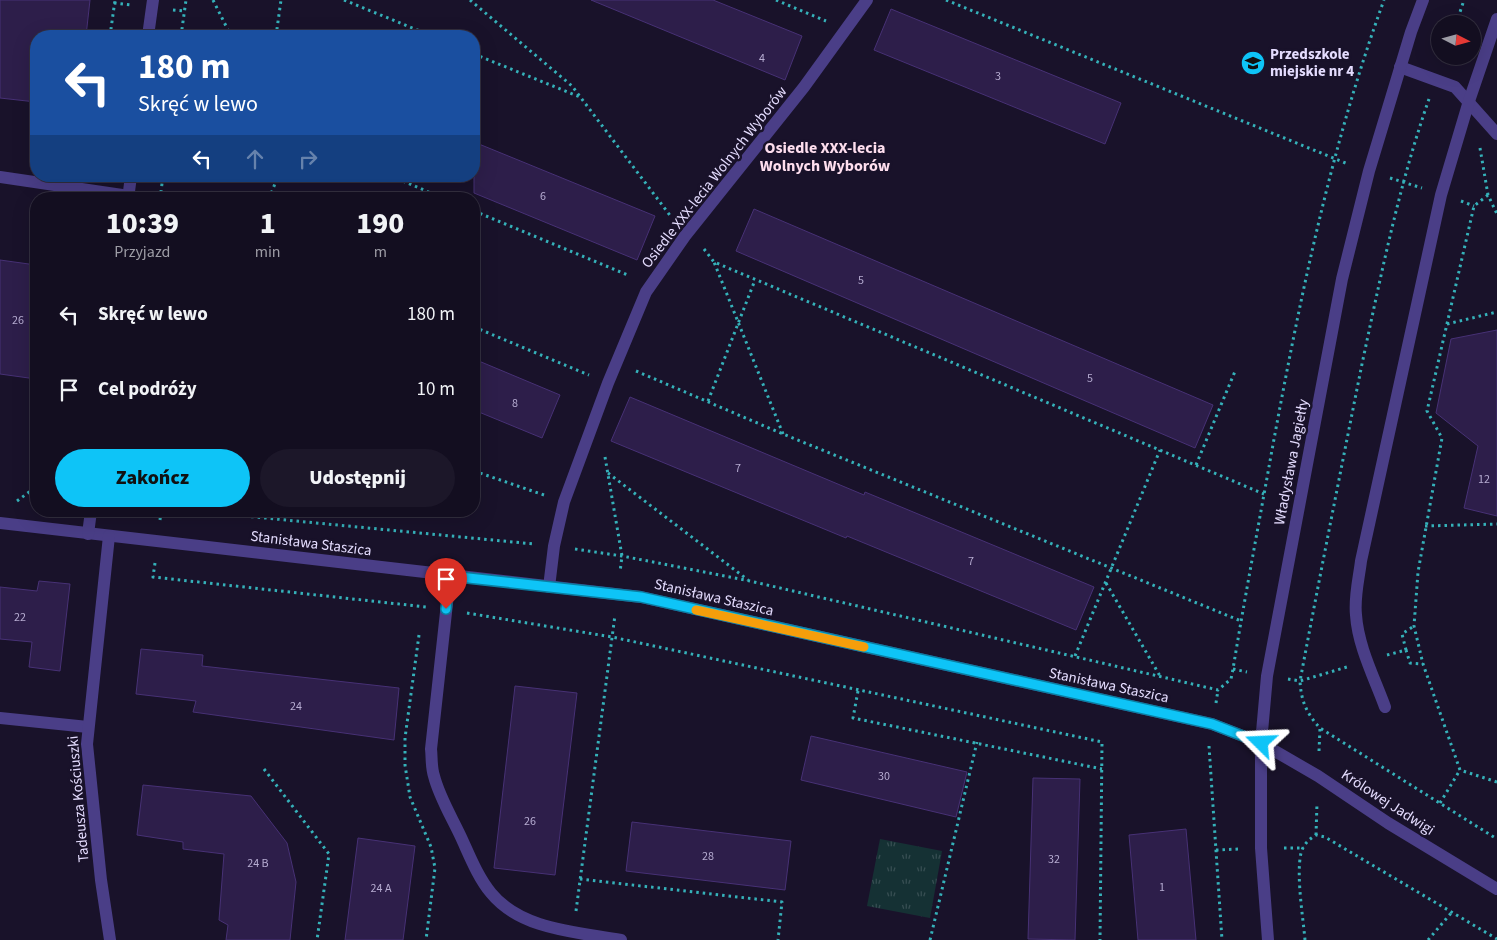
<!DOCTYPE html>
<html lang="pl">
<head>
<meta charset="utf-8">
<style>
  body { margin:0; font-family:"Source Sans 3",sans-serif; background:#1c1729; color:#f1f3f6; height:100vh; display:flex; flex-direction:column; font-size:19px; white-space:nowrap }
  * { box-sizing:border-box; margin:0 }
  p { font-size:16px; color:#9d9ca5 }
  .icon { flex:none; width:28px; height:28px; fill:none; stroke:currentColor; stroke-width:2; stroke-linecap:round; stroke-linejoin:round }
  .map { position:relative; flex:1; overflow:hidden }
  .sheet { position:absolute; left:30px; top:192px; width:450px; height:325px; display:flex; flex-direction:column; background:#130e20; border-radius:20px; box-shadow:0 5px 20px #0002,0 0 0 1px #322e3e }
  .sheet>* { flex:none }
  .top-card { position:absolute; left:30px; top:30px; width:450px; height:152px; border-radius:20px; box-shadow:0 5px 20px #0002,0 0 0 1px #322e3e; background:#1a4fa0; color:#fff; overflow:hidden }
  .needle { width:32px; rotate:96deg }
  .buttons { position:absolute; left:1431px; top:15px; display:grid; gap:10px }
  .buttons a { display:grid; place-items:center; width:50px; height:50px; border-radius:50%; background:#130e20; box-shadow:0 5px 20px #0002,0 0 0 1px #322e3e; font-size:25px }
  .pin { position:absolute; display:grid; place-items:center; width:42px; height:42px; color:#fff; margin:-51px -21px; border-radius:50% 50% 50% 0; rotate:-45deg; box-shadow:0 0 5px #0007 }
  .pin .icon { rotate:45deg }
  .me { position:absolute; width:55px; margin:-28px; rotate:291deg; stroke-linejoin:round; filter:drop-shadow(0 0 4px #0008) }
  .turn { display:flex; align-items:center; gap:18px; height:105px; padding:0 25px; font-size:22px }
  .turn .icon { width:65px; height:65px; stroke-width:2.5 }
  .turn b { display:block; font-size:35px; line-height:42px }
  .lanes { display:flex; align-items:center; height:48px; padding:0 25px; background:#0003; justify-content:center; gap:25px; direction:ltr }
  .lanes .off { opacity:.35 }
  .eta { display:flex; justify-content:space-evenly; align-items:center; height:85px; text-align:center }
  .eta b { font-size:30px; font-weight:800; line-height:35px }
  .cta { display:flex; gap:10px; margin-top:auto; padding:10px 25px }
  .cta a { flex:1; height:58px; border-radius:30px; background:#0ec4f7; color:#111; font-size:20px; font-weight:800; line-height:58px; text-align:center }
  .cta a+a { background:#1c1729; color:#f1f3f6 }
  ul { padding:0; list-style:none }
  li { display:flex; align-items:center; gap:15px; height:75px; padding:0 25px }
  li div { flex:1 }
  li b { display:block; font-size:19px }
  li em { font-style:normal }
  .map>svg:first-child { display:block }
  .park { fill:url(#park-tufts) }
  .building { fill:#2d1e4a; stroke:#473175 }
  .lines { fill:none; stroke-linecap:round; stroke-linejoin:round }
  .path { stroke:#35b1b9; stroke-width:3; stroke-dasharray:2.5 4; stroke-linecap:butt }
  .service { stroke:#4a3e87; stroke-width:12 }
  .minor { stroke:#4a3e87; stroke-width:12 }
  .route-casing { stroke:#097fa1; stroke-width:12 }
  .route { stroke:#0ec4f7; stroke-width:9 }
  .slow { stroke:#f59e0b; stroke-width:9 }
  .labels { text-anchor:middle; stroke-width:5; stroke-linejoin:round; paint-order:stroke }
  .number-label { font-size:12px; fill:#b6acd1 }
  .poi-label { font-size:15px; font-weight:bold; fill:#e4dcfe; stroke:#19122a; text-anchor:start }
  .street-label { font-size:15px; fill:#e4dcfe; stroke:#19122a }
  .neighbourhood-label { font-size:16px; font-weight:bold; fill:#fedeee; stroke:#19122a }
</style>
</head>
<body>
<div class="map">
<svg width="1497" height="940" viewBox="0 0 1497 940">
  <defs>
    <pattern id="park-tufts" width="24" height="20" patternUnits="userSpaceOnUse" patternTransform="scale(1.25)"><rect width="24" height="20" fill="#153134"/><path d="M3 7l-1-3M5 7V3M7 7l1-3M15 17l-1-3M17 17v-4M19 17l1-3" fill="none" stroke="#374e52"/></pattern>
  </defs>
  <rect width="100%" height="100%" fill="#19122a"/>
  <path class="park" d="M880,839L942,851L930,918L867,906Z"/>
  <g class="building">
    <path d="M0,0H90L86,36H36V102L0,98Z"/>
    <path d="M591,0H713L802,36L785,80Z"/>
    <path d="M891,9L1121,103L1105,144L874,50Z"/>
    <path d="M474,142L655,216L637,260L474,193Z"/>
    <path d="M754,209L1213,405L1195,448L736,251Z"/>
    <path d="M0,260L36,265V379L0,374Z"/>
    <path d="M1497,330V516L1464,508L1478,446L1436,413L1451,339Z"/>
    <path d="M474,359L560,395L542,438L474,410Z"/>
    <path d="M630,397L864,495L865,492L1094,587L1076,630L847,536L846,538L611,441Z"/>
    <path d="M39,581L70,584L60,671L29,667L32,642L0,639V587L37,591Z"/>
    <path d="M141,649L203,655L202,666L399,688L394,740L193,712L196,701L136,694Z"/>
    <path d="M515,686L577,693L555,875L494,868Z"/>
    <path d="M811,736L967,772L956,817L801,780Z"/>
    <path d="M1033,778L1080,779L1075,940L1028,939Z"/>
    <path d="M143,785L251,796L287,843L296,882L290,940H226L228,925L219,920L224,854L183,849V842L137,835Z"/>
    <path d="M632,822L791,841L785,890L626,871Z"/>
    <path d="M1186,829L1196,940H1138L1129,835Z"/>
    <path d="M358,838L415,846L403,940H345Z"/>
  </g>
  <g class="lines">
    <g class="path">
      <path d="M213,0L231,36"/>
      <path d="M344,0L432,36"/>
      <path d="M470,0L572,86L672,218"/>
      <path d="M776,0L826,21"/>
      <path d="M946,0L1348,164"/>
      <path d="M114,3L132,5"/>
      <path d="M173,10L184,11"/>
      <path d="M1456,24L1464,0"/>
      <path d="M110,36L115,0"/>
      <path d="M181,36L186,0"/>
      <path d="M276,36L281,0"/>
      <path d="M474,54L580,97"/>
      <path d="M1429,99C1399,185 1381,275 1362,364C1341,469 1320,575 1300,681C1301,700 1306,713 1320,728L1497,839"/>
      <path d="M1480,148L1488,195L1497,214"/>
      <path d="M391,176L445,199"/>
      <path d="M1390,178L1422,188"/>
      <path d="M1488,195L1474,206L1427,411L1442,438L1418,572L1414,626L1423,664L1460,770L1497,782"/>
      <path d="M160,199L163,176"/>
      <path d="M269,199L278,176"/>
      <path d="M1461,201L1474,206"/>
      <path d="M474,211L630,276"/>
      <path d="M704,249L714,262"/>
      <path d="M1447,324L1497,312"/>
      <path d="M474,327L589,375"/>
      <path d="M636,371L783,434L1241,621"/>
      <path d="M708,401L755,280"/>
      <path d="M783,434L714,262L1264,494"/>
      <path d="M605,457L622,556L620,572"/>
      <path d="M1196,465L1236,369"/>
      <path d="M474,471L544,495"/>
      <path d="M608,473L748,580"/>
      <path d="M17,501L36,487"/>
      <path d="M193,511L534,544"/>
      <path d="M160,520L161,511"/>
      <path d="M1425,526L1497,524"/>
      <path d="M575,549L622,556L750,581L1218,690L1231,679L1233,669C1245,596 1259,523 1272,450C1300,298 1331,146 1384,0"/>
      <path d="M155,563L153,577L426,607"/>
      <path d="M1106,583L1160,676"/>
      <path d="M467,613L612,637L1102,742L1100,940"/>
      <path d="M419,635L405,738V765L410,797L431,847L435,868L426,940"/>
      <path d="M1406,650L1402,634L1414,626"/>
      <path d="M1387,655L1406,650L1410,663L1423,664"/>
      <path d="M1075,656L1160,450"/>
      <path d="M1233,669L1247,672"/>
      <path d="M1288,679L1300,681L1347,667"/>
      <path d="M858,691L853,718L1102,769"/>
      <path d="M1216,703L1218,690"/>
      <path d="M1209,746L1222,940"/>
      <path d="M1319,751L1320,728"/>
      <path d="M264,769L329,854L317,940"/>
      <path d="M1440,803L1460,770"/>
      <path d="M1316,835L1317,803"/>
      <path d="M1284,848H1304"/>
      <path d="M1216,850L1240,849"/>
      <path d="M580,879L782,902L778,940"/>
      <path d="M576,911L615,615"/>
      <path d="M930,940L977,742"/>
      <path d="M1305,940C1303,917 1296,875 1301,853C1303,845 1309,839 1316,835L1325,837L1497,939"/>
      <path d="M1428,940L1452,912"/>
    </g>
    <g class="service">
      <path d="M1400,67L1455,87L1497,134"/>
      <path d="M0,177L129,196"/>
      <path d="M450,576L431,749C432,757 431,767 434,776C439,796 451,816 460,835C469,854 477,876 491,893C521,930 578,932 621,940"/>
      <path d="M1385,707C1374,677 1358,646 1356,615C1354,597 1359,578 1361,561L1441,195L1469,101L1497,19"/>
      <path d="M0,718L88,727"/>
    </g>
    <g class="minor">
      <path d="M148,36L153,0"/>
      <path d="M128,199L131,176"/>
      <path d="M0,523L641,597L1212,724L1261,743L1318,776L1388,823L1497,889"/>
      <path d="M88,534L91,511"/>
      <path d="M109,536L87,744L101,880L110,940"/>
      <path d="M549,587L554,546L564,502L608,383L646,292L685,236L804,87L867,0"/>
      <path d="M1268,940L1261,848V743L1267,676L1342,279L1369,171L1411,32L1423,0"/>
    </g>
  </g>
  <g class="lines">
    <g class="route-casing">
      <path id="route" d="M446,609L450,576L641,597L1212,724L1261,743"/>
    </g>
    <use href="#route" class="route"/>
    <path class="slow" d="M696,610L864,647"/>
  </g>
  <defs>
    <g id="school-disc" transform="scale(1.25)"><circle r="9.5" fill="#0ec4f7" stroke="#19122a"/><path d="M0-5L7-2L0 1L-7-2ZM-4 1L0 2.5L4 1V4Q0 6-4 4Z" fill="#111"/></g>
  </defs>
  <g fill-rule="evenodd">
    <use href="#school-disc" x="1253" y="63"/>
  </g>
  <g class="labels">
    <g class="number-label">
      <text x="762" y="62">4</text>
      <text x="998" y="80">3</text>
      <text x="543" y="200">6</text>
      <text x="861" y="284">5</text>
      <text x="18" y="324">26</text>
      <text x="1090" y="382">5</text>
      <text x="515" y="407">8</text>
      <text x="738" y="472">7</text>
      <text x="1484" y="483">12</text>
      <text x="971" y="565">7</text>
      <text x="20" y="621">22</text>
      <text x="296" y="710">24</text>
      <text x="884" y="780">30</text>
      <text x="530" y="825">26</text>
      <text x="708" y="860">28</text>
      <text x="1054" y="863">32</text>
      <text x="258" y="867">24 B</text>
      <text x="1162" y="891">1</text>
      <text x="381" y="892">24 A</text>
    </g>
    <g class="poi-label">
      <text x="1270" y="59">Przedszkole<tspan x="1270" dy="17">miejskie nr 4</tspan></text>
    </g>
    <g class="street-label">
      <text transform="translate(714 177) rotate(-52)" y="5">Osiedle XXX-lecia Wolnych Wyborów</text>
      <text transform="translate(1291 462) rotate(-79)" y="5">Władysława Jagiełły</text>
      <text transform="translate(311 543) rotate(7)" y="5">Stanisława Staszica</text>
      <text transform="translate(714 597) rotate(13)" y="5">Stanisława Staszica</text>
      <text transform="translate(1109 685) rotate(12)" y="5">Stanisława Staszica</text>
      <text transform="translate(78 799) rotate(-95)" y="5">Tadeusza Kościuszki</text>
      <text transform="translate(1388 802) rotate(33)" y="5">Królowej Jadwigi</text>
    </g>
    <g class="neighbourhood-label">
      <text x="825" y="153">Osiedle XXX-lecia<tspan x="825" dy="18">Wolnych Wyborów</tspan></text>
    </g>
  </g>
</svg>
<div class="buttons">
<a><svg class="needle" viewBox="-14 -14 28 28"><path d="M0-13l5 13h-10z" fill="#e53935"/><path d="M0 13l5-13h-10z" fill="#9d9ca5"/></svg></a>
</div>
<div class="pin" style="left:446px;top:609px;background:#d93025"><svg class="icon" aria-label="arrive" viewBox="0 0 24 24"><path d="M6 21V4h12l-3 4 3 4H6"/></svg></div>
<svg class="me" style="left:1261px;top:743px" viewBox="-20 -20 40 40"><path d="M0-17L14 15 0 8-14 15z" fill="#0ec4f7" stroke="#fff" stroke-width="4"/></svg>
<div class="top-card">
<div class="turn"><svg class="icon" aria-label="left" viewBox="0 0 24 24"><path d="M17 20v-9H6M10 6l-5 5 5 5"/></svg><div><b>180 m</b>Skręć w lewo</div></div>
<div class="lanes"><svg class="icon" aria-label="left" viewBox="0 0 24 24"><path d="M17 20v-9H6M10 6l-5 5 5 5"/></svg><svg class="icon off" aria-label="ahead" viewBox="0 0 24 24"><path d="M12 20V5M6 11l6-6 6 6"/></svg><svg class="icon off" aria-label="right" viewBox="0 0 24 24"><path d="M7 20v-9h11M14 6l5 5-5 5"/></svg></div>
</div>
<section class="sheet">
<div class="eta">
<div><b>10:39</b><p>Przyjazd</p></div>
<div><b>1</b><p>min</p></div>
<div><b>190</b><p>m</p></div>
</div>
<ul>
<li><svg class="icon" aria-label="left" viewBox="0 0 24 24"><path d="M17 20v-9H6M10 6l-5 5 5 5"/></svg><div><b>Skręć w lewo</b></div><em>180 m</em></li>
<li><svg class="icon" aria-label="arrive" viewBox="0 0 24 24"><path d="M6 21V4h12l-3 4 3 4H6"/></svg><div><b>Cel podróży</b></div><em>10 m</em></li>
</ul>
<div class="cta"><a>Zakończ</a><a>Udostępnij</a></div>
</section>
</div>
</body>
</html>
